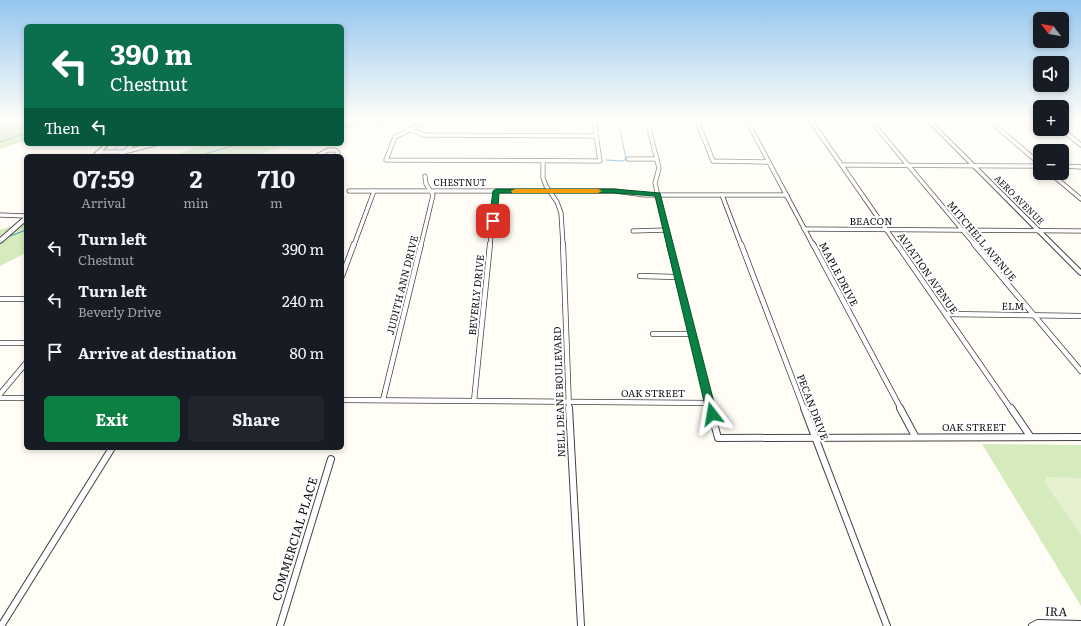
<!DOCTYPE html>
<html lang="en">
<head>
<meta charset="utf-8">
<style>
  body { margin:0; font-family:Literata,serif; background:#20242c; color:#f1f3f6; height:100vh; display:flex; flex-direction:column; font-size:15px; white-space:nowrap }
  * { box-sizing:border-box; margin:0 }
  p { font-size:13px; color:#9ea1a6 }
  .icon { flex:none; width:22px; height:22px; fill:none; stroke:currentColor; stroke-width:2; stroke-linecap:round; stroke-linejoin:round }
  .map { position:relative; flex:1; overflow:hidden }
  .drawer { position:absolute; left:24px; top:154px; width:320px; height:296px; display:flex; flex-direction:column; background:#171b24; border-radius:6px; box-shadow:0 2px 6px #0003 }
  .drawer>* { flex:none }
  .hud { position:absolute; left:24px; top:24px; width:320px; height:122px; border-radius:6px; box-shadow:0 2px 6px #0003; background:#0b6e4f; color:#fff; overflow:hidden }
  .needle { width:26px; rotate:301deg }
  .buttons { position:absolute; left:1033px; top:12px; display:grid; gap:8px }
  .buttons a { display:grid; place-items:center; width:36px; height:36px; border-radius:6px; background:#171b24; box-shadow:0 2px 6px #0003; font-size:20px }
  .pin { position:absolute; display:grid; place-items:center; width:34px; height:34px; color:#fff; margin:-17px; border-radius:8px; box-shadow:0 2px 6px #0006 }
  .me { position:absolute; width:44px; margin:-22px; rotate:346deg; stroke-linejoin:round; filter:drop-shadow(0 0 3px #0008) }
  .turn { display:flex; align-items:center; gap:14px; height:84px; padding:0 20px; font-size:18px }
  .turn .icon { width:52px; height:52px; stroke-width:2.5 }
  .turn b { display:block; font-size:28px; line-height:34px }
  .then { display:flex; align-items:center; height:38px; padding:0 20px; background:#0003; gap:8px; font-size:15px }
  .eta { display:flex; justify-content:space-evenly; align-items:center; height:68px; text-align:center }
  .eta b { font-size:24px; font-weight:700; line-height:28px }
  .primary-button { display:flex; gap:8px; margin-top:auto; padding:8px 20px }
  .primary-button a { flex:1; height:46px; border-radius:6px; background:#0b8043; color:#fff; font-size:16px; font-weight:700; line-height:46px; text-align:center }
  .primary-button a+a { background:#20242c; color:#f1f3f6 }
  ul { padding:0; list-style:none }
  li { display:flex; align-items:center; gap:12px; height:52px; padding:0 20px }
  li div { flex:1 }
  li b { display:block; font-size:15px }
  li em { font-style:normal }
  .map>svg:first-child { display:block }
  .green { fill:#d5ebbd }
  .forest { fill:#b9dc9c }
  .pitch { fill:#e6f2cf }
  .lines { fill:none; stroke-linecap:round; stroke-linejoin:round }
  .stream { stroke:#3f96cf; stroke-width:1 }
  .minor-far2-casing { stroke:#444; stroke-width:5 }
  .minor-far1-casing { stroke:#444; stroke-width:6 }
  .minor-casing { stroke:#444; stroke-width:8 }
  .tertiary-casing { stroke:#444; stroke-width:2 }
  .minor-far2 { stroke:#fff; stroke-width:3.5 }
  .minor-far1 { stroke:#fff; stroke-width:4.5 }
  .minor { stroke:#fff; stroke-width:6 }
  .tertiary { fill:#fff; fill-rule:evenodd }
  .route { fill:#0b8043; stroke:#07532c }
  .slow { fill:#f59e0b }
  .labels { text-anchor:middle; stroke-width:4; stroke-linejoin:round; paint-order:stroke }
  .far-street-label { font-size:9px; fill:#111; stroke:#fff }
  .street-label { font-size:10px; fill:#111; stroke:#fff }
  .near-street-label { font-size:12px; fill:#111; stroke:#fff }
</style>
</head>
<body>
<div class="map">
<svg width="1081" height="626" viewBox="0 0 1081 626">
  <rect width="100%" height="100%" fill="#fffdf5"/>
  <g class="green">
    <path d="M342,121H394L372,131L374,123L342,130Z"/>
    <path d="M208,144H292L254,156H176L190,149Z"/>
    <path d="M26,221V253L0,266V230Z"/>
    <path d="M982,444L1081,445V606Z"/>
  </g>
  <path class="forest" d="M0,121H26V140L0,149Z"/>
  <path class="pitch" d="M1047,477L1081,478V535L1045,483Z"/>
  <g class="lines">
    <g class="stream">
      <path d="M0,142L26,133"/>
      <path d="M113,151L121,144"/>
      <path d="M107,156L110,153"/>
      <path d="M199,156L238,144"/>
      <path d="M606,160L623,161L626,159L618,121"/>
      <path d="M5,238L26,230"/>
    </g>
    <g class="minor-far2-casing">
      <g id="minor-far2">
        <path d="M427,121L395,137L386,160L600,161L594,121"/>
        <path d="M647,121L659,168L655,183L669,245"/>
        <path d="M697,121L713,161L769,162"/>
        <path d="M747,121L813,245"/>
        <path d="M811,121L897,245"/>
        <path d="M871,121L975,245"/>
        <path d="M990,121L1040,164"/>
        <path d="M408,129L424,135L596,136"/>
        <path d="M1061,129L1081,145"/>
        <path d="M98,152H124L155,144"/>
        <path d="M120,156L133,144"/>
        <path d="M317,156L328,150H335L338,153V156"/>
        <path d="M628,159H657"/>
        <path d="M543,161V178L546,186L557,202L561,213L563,245"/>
        <path d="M843,165L1040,166"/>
        <path d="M1062,166L1081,167"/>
        <path d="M1050,173L1081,199"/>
        <path d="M349,191H614L645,195H787"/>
        <path d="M722,195L741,245"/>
        <path d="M0,215L26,216"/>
        <path d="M804,229L1081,231"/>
        <path d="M633,231L666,230"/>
        <path d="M354,245L374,191"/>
        <path d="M421,245L433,195L426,184L425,176"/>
        <path d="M490,245L496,191"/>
      </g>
    </g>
    <g class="minor-far1-casing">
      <g id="minor-far1">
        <path d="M563,244L569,409"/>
        <path d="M669,244L711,409"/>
        <path d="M741,244L804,409"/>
        <path d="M813,244L901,409"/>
        <path d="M897,244L1011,409"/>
        <path d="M974,244L1081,371"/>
        <path d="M342,276L354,244"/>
        <path d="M640,276L677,277"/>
        <path d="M0,299H26"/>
        <path d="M946,314L1081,316"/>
        <path d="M653,334H692"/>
        <path d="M0,343H26"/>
        <path d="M0,394L26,363"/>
        <path d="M0,398H26"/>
        <path d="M342,400L709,403"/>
        <path d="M383,400L421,244"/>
        <path d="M474,401L490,244"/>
      </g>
    </g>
    <g class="minor-casing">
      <g id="minor">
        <path d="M569,408L581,626"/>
        <path d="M710,408L718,438L1081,437"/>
        <path d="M804,408L887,626"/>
        <path d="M900,408L915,436"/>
        <path d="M1011,408L1030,436"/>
        <path d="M1,626L112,448"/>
        <path d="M280,626L331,459"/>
        <path d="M1032,626L1038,623L1081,624"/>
      </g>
    </g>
    <g class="tertiary-casing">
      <g id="tertiary">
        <path d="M927,121H931L1081,270V275L1079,274Z"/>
        <path d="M105,144H109L97,156H92Z"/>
        <path d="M26,216V221L2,242L0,243V238L24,217Z"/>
      </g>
    </g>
    <use href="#minor-far2" class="minor-far2"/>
    <use href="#minor-far1" class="minor-far1"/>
    <use href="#minor" class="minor"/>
    <use href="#tertiary" class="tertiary"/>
  </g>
  <linearGradient id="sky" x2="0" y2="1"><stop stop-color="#95c6ee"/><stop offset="0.58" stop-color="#fffefa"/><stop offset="1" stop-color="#fffefa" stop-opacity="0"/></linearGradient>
  <rect width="1081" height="208" fill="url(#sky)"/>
  <path class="route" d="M496,189H614L660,193L717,414L716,417L712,419L708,417L707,414L655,196L614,193H499L497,221L493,224L489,221L493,191Z"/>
  <path class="slow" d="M515,189H598L602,191L598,193H512L511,191Z"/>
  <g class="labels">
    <g class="far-street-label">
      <text x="460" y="186">CHESTNUT</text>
      <text transform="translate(1019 200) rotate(45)" y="3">AERO AVENUE</text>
    </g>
    <g class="street-label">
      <text x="871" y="225">BEACON</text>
      <text transform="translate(982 241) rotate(50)" y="4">MITCHELL AVENUE</text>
      <text transform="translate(928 273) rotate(55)" y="4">AVIATION AVENUE</text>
      <text transform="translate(839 274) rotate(62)" y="4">MAPLE DRIVE</text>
      <text transform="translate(402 285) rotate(-76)" y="4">JUDITH ANN DRIVE</text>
      <text transform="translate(476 295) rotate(-84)" y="4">BEVERLY DRIVE</text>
      <text transform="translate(1013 306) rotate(1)" y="4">ELM</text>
      <text transform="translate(559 392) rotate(-92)" y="4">NELL DEANE BOULEVARD</text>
      <text x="653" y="397">OAK STREET</text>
      <text transform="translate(813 407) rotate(69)" y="4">PECAN DRIVE</text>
      <text x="974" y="431">OAK STREET</text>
    </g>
    <g class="near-street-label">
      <text transform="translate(295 539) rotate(-73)" y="4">COMMERCIAL PLACE</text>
      <text transform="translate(1056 612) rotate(2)" y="4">IRA</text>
    </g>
  </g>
</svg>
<div class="buttons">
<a><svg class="needle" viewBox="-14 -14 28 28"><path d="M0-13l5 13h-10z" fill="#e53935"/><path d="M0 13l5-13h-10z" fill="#9ea1a6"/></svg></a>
<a><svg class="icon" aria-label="sound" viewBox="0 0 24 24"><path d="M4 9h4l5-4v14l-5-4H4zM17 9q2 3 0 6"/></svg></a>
<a>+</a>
<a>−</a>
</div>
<div class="pin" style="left:493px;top:221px;background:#d93025"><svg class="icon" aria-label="arrive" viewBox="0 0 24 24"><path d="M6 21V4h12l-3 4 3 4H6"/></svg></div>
<svg class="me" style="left:712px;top:414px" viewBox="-20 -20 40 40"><path d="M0-17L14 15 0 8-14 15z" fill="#0b8043" stroke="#fff" stroke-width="4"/></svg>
<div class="hud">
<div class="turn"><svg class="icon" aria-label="left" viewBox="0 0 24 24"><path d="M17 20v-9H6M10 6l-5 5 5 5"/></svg><div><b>390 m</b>Chestnut</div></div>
<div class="then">Then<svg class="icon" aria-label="left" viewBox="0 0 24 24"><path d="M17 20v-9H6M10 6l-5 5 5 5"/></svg></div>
</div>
<section class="drawer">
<div class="eta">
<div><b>07:59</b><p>Arrival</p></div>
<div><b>2</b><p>min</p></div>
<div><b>710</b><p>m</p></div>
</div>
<ul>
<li><svg class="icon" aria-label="left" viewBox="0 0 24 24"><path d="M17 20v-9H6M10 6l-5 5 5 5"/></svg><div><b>Turn left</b><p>Chestnut</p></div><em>390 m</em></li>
<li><svg class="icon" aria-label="left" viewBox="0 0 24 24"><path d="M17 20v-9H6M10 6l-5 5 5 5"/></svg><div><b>Turn left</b><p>Beverly Drive</p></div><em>240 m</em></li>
<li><svg class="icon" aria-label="arrive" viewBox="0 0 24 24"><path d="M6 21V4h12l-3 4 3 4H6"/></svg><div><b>Arrive at destination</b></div><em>80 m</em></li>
</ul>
<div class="primary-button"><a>Exit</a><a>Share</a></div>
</section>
</div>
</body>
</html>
